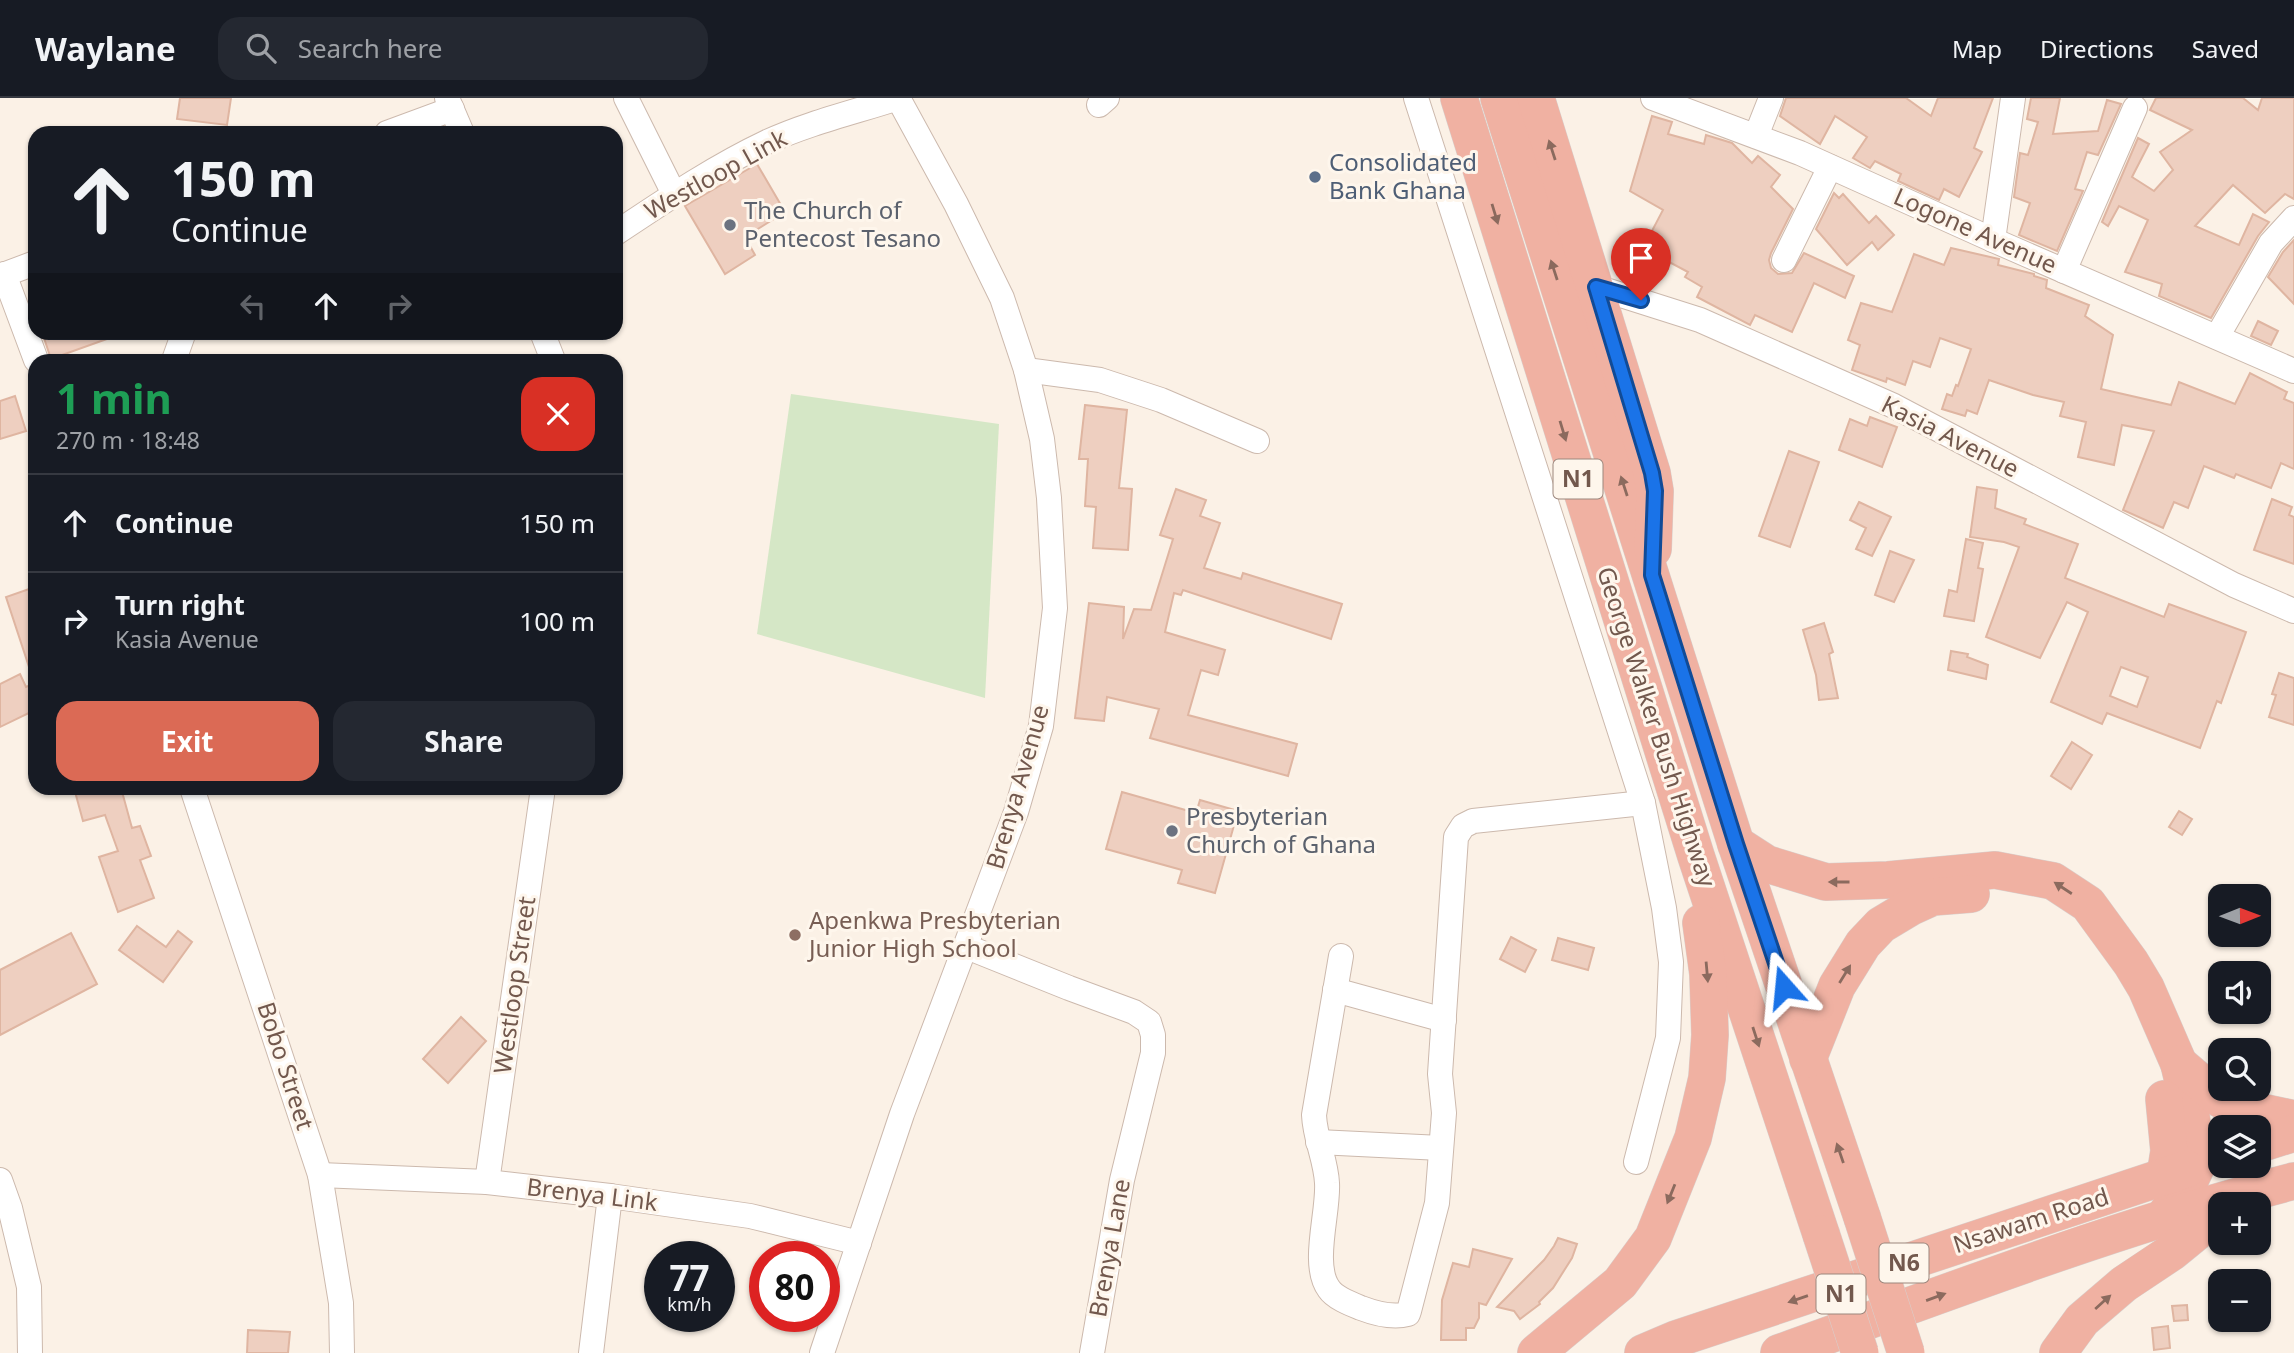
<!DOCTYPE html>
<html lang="en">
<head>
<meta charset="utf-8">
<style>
  body { margin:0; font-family:"Noto Sans",sans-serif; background:#242831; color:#f1f3f6; height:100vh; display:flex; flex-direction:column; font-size:26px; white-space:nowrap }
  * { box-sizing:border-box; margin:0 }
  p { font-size:23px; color:#9ea1a6 }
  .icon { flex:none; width:38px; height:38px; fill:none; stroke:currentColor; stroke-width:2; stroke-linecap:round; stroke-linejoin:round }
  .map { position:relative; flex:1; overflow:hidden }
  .sheet { position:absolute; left:28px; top:256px; width:595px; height:441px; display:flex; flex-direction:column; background:#171b24; border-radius:21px; box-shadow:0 2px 5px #0004 }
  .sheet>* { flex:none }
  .top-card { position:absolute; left:28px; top:28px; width:595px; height:214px; border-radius:21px; box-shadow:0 2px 5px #0004; background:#171b24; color:#f1f3f6; overflow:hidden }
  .needle { width:46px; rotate:89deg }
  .buttons { position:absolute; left:2208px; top:786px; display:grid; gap:14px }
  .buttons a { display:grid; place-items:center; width:63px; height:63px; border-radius:14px; background:#171b24; box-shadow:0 2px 5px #0004; font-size:35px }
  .speed { position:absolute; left:644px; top:1143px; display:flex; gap:14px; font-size:35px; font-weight:700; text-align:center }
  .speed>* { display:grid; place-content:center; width:91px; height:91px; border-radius:50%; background:#171b24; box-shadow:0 2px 5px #0004; line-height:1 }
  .speed small { font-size:18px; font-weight:400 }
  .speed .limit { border:10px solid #d22; background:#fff; color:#111 }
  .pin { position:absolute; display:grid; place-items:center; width:60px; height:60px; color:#fff; margin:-72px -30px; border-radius:50% 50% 50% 0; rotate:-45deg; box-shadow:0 0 7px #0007 }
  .pin .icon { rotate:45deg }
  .me { position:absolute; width:77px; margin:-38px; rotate:342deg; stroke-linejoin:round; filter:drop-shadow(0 0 5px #0008) }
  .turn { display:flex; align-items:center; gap:24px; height:147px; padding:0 28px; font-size:32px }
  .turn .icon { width:91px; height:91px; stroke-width:2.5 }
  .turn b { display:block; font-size:49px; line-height:60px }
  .lanes { display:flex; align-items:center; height:66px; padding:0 28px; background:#0003; justify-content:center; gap:35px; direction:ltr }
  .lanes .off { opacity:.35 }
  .round { display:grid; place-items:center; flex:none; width:74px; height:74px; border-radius:21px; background:#242831 }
  .summary { display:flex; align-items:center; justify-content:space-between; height:119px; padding:0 28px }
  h1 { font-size:42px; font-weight:700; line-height:52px; color:#1e9e55 }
  .cta { display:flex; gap:14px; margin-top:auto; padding:14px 28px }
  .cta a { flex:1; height:80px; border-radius:21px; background:#db6a55; color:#fff; font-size:28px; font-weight:700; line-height:80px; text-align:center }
  .cta a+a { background:#242831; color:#f1f3f6 }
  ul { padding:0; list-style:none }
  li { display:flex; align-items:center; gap:21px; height:98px; padding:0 28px; border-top:2px solid #363941 }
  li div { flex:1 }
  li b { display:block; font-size:26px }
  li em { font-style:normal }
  header { display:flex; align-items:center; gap:42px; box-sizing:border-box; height:98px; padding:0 35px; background:#171b24; border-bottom:2px solid #363941 }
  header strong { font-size:33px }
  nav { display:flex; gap:38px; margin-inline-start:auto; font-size:24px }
  .search { width:490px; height:63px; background:#242831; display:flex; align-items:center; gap:18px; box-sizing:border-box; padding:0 24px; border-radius:21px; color:#9ea1a6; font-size:26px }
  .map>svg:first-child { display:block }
  .green { fill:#d5e7c6 }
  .building { fill:#eecfc0; stroke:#dfb5a1; stroke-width:2; fill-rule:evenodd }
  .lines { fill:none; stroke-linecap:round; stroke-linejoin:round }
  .minor-casing { stroke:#ccb9ad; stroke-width:26 }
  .highway-casing { stroke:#d8d0cd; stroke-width:38 }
  .minor { stroke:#fff; stroke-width:24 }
  .highway { stroke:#f0b1a2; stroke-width:37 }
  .highway-bridge-casing { stroke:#d8d0cd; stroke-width:38; stroke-linecap:butt }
  .highway-bridge { stroke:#f0b1a2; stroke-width:37 }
  .oneway { fill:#8b6a5e }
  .route-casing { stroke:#114b97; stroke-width:18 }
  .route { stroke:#1a73e8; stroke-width:12 }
  .service-dot { fill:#5c6f8a; stroke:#fef6ec; stroke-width:2.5 }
  .worship-dot { fill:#6b7280; stroke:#fef6ec; stroke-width:2.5 }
  .education-dot { fill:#8d6e63; stroke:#fef6ec; stroke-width:2.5 }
  .labels { text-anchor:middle; stroke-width:6; stroke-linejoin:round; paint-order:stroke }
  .shield { fill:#fef6ec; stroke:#9c877d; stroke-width:2 }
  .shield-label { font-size:23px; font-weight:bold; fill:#72584d }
  .service-label { font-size:24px; fill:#4e5e75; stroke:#fef6ec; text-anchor:start }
  .street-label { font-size:24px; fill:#72584d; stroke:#fef6ec }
  .worship-label { font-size:24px; fill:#5b616d; stroke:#fef6ec; text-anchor:start }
  .education-label { font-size:24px; fill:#785e54; stroke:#fef6ec; text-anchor:start }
</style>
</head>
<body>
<header>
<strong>Waylane</strong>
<div class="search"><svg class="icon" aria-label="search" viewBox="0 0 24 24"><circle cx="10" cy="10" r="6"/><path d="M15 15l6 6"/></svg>Search here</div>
<nav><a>Map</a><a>Directions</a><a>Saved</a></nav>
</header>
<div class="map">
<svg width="2294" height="1255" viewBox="0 0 2294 1255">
  <rect width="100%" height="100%" fill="#fbf1e6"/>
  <path class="green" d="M791,296L999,326L985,600L757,536Z"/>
  <g class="building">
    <path d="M180,0H231L227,27L177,21Z"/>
    <path d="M1786,0H1906L1931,18L1938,0H1993L1974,50L1982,54L1959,99L1944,91L1939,102L1898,83L1901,76L1875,63L1870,70L1853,60L1867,39L1835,18L1820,46L1780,18Z"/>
    <path d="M2031,0H2060L2053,36L2098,33L2107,2L2121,6L2098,57L2087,54L2075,91L2083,93L2057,153L2019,137L2030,105L2014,99L2020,55L2028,57L2038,24L2027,21Z"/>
    <path d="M2156,0H2243L2258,12L2262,0H2294V101L2285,96L2265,115L2233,87L2195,128L2239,147L2253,116L2269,124L2258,138L2211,220L2159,198L2162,186L2125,174L2148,122L2119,108L2108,128L2102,124L2138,40L2149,46L2132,79L2154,93L2173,72L2160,54L2192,32L2150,12Z"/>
    <path d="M1652,18L1672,24L1668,36L1704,46L1706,37L1732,45L1752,65L1758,58L1780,77L1771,89L1793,111L1771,155L1769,162L1771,170L1778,176L1792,175L1804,155L1854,178L1845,200L1814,185L1792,234L1755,217L1750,227L1697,199L1702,189L1685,179L1688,174L1643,150L1663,112L1630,93Z"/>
    <path d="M757,66L785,114L745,139L755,157L725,176L685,108Z"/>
    <path d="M1834,95L1839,100L1843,96L1869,125L1876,118L1894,137L1878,152L1872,144L1847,167L1816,131Z"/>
    <path d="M2294,142V206L2268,179L2283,154Z"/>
    <path d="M1951,150L1999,161L1998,167L2034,176V178L2047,182L2046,190L2089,207L2085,218L2113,237L2101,291L2171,307L2179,284L2235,306L2250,275L2287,294L2284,301L2294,305V371L2281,365L2271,390L2236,376L2234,380L2204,368L2188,410L2174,404L2163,430L2123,412L2154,333L2122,327L2114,367L2078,359L2086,324L2060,318L2064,304L2033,297L1989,282L1977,316L1967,312L1965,318L1942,311L1947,296L1952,298L1956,287L1958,288L1971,251L1940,240L1930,269L1913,263L1905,287L1887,280L1886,284L1852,272L1860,247L1848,242L1861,205L1892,214L1914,156L1944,167Z"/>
    <path d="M2258,223L2278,233L2271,247L2251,238Z"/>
    <path d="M42,234H118V237L51,261Z"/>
    <path d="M15,298L26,333L0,341V303Z"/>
    <path d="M1085,307L1127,312L1119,390L1132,391L1128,452L1093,450L1096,409L1085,408L1088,361H1079Z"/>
    <path d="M1870,319L1897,329L1882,369L1839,352L1850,321L1867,328Z"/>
    <path d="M1789,353L1819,364L1790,449L1759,438Z"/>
    <path d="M1977,389L1997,392L1995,410L2026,421L2024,426L2078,446L2065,480L2164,519L2169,506L2246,534L2221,605L2217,603L2200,650L2107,615L2102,626L2051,604L2088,514L2067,504L2040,560L1986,539L2019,449L2004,444L1970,439ZM2121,569L2148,579L2137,609L2110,598Z"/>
    <path d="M1176,391L1206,402L1200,418L1220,425L1204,470L1241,481L1243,475L1342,506L1331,541L1183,492L1181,497L1174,495L1165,534L1225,552L1218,577L1201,572L1188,617L1297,646L1288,678L1150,640L1159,611L1107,599L1104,623L1075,620L1089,505L1124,509L1123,541L1134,511L1151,512L1173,441L1160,437Z"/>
    <path d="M2272,401L2292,409L2289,417L2294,419V466L2254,452Z"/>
    <path d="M1859,404L1891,419L1872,458L1856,451L1866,430L1850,422Z"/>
    <path d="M1966,441L1983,445L1978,470L1983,471L1974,523L1944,518L1949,492L1957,494Z"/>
    <path d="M1890,453L1914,462L1894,504L1875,497Z"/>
    <path d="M35,489V578H32L6,499Z"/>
    <path d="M1824,525L1833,554L1829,556L1838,600L1819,602L1816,577L1803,532Z"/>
    <path d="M1951,553L1968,556L1967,559L1988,567L1986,581L1948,572Z"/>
    <path d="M2279,575L2294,580V627L2269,619L2276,597L2272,596Z"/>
    <path d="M20,576L26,589L35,585V612L0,629V586Z"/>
    <path d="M2072,644L2092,657L2071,691L2051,678Z"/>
    <path d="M74,690H121L132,730L140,728L151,758L140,762L154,800L118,814L99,759L118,753L105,717L83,723Z"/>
    <path d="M1122,694L1196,715L1200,702L1238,713L1215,795L1178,785L1182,772L1106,751Z"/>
    <path d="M2179,713L2192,721L2182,737L2169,729Z"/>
    <path d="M137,828L166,849L178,833L192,844L163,884L119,852Z"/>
    <path d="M71,835L97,886L0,937V872Z"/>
    <path d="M1511,839L1536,852L1525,874L1500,861Z"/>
    <path d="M1558,840L1594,850L1588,872L1552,862Z"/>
    <path d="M461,919L486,943L448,985L423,961Z"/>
    <path d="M1558,1140L1577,1146L1572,1160L1553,1190L1539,1204L1540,1206L1520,1221L1514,1213L1497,1209L1544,1162L1554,1148Z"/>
    <path d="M1473,1151L1512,1161L1486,1207L1479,1205V1220L1474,1230H1466V1242H1441L1442,1202L1453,1165L1469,1169Z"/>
    <path d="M2187,1207L2188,1222L2174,1223L2172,1208Z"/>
    <path d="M2168,1228L2170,1250L2154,1252L2152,1230Z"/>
    <path d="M248,1232L290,1234L288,1255H247Z"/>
  </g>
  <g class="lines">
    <g class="minor-casing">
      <g id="minor">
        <path d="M447,0L462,35"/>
        <path d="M626,0L674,96"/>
        <path d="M1416,0L1643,705L1664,810L1671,864L1668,940L1636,1064"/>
        <path d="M1653,0L1800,55L1993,142L2294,273"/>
        <path d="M1099,7L1107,0"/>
        <path d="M387,35L452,11"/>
        <path d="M1756,38L1771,0"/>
        <path d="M616,135C664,103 714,69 767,44C808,25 855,14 898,0"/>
        <path d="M1993,142L2013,0"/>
        <path d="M1784,162L1830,69"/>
        <path d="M2064,173L2135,10"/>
        <path d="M4,176L36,262"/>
        <path d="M0,178L35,165"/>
        <path d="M1596,189L1700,222L1894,308L2234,487L2294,513"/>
        <path d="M542,234L553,262"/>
        <path d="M2217,239L2271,145L2294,120"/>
        <path d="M174,262L184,234"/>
        <path d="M1026,272L1100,282L1161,302L1257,343"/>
        <path d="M192,690L320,1077L341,1205L342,1255"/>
        <path d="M967,849L1069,890L1134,914L1149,924L1153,937V955L1122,1082L1092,1255"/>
        <path d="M1341,858L1314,1017C1315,1041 1326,1062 1327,1085C1329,1114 1311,1167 1329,1191C1335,1200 1351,1206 1361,1210C1374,1215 1393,1220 1408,1216L1409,1213L1437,1105L1444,1015L1440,976L1456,739L1463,728L1473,723L1643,705"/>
        <path d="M1335,892L1444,922"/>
        <path d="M1318,1044L1441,1050"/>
        <path d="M320,1077L487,1084L610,1098L750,1118L859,1145"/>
        <path d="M0,1082L10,1110L29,1189L30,1255"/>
        <path d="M487,1084L543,690"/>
        <path d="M591,1255L610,1098"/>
        <path d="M822,1255L902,1016L1016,714L1041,628L1055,510L1049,400L1042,341L1026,272L1002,200L956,106L898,0"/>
      </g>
    </g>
    <g class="highway-casing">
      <g id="highway">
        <path d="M1459,0L1696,758L1821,1136"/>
        <path d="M1499,0L1736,746L1862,1119"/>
        <path d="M1536,0L1652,375L1655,393L1653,451"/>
        <path d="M1736,746L1767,766L1826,784L1888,782L1995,772L2053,783L2088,806L2131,865L2146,890L2179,966L2191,1017L2197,1067L2191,1080L2164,1119"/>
        <path d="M1808,961L1837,888L1863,846L1881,827L1911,809L1933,799L1971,796"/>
        <path d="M2179,966L2220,1001L2234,1008L2294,1021"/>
        <path d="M2164,1001L2169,1053L2165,1079"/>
        <path d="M2259,1046L2294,1035"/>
        <path d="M1536,1255L1620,1185L1653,1140L1693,1040L1707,980L1710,937L1708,876L1701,825"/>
        <path d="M1643,1255L1676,1241L2187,1071"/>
        <path d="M1779,1255C1950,1194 2118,1128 2294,1083"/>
        <path d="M2058,1255L2082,1222L2124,1186L2172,1154L2221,1114"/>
      </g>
    </g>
    <use href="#minor" class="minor"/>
    <use href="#highway" class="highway"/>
    <g class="highway-bridge-casing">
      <g id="highway-bridge">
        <path d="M1862,1119L1906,1255"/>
        <path d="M1821,1136L1860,1255"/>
      </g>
    </g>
    <use href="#highway-bridge" class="highway-bridge"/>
  </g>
  <defs><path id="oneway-solid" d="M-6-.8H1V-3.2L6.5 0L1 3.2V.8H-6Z" transform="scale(1.75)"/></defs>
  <g class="oneway">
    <use href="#oneway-solid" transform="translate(1552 52) rotate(-108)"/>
    <use href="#oneway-solid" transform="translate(1495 116) rotate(73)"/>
    <use href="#oneway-solid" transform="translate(1554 172) rotate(-108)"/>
    <use href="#oneway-solid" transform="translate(1563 333) rotate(73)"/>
    <use href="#oneway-solid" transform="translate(1624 388) rotate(-108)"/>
    <use href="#oneway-solid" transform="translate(1839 784) rotate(180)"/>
    <use href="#oneway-solid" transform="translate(2063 790) rotate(-147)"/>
    <use href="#oneway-solid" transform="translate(1707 874) rotate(85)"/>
    <use href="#oneway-solid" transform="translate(1845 876) rotate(-58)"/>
    <use href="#oneway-solid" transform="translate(1756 939) rotate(72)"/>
    <use href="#oneway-solid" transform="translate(1840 1055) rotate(-109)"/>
    <use href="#oneway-solid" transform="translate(1671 1096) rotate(112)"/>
    <use href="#oneway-solid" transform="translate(1936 1199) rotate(-20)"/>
    <use href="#oneway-solid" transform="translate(1798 1201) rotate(161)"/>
    <use href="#oneway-solid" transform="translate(2103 1204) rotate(-42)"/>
  </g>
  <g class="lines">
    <g class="route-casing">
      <path id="route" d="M1641,202L1596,189L1652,375L1655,393L1652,477L1736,746L1784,889"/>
    </g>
    <use href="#route" class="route"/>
  </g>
  <circle class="service-dot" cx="1315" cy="79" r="7"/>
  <g class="worship-dot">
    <circle cx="730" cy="127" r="7"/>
    <circle cx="1172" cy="733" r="7"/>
  </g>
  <circle class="education-dot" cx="795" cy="837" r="7"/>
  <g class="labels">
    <g class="shield">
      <rect x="1553.5" y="361.5" width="49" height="39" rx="5"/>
      <rect x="1879.5" y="1145.5" width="49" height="39" rx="5"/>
      <rect x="1816.5" y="1176.5" width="49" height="39" rx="5"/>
    </g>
    <g class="shield-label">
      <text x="1578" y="389">N1</text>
      <text x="1904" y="1173">N6</text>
      <text x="1841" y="1204">N1</text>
    </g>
    <g class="service-label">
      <text x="1329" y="73">Consolidated<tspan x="1329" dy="28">Bank Ghana</tspan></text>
    </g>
    <g class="street-label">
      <text transform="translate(716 77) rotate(-29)" y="8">Westloop Link</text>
      <text transform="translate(1975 133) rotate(24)" y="8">Logone Avenue</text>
      <text transform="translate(1950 339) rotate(27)" y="8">Kasia Avenue</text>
      <text transform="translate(1656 629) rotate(72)" y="8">George Walker Bush Highway</text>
      <text transform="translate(1018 689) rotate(-74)" y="8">Brenya Avenue</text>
      <text transform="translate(515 887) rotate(-82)" y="8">Westloop Street</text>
      <text transform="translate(285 968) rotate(72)" y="8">Bobo Street</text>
      <text transform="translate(592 1097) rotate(7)" y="8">Brenya Link</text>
      <text transform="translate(2031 1123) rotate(-18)" y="8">Nsawam Road</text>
      <text transform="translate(1110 1150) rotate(-80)" y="8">Brenya Lane</text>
    </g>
    <g class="worship-label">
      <text x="744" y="121">The Church of<tspan x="744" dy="28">Pentecost Tesano</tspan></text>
      <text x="1186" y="727">Presbyterian<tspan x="1186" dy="28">Church of Ghana</tspan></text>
    </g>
    <g class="education-label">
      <text x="809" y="831">Apenkwa Presbyterian<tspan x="809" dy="28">Junior High School</tspan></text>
    </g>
  </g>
</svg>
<div class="buttons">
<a><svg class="needle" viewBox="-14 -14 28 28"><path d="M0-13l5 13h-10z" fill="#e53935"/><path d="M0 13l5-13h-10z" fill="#9ea1a6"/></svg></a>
<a><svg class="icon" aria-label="sound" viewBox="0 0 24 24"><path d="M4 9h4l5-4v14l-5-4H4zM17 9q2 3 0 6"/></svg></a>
<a><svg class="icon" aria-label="search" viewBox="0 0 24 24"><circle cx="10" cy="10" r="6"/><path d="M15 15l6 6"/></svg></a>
<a><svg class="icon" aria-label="layers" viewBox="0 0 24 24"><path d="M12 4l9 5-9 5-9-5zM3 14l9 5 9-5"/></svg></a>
<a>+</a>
<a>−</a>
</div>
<div class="speed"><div>77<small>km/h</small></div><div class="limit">80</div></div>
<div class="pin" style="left:1641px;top:202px;background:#d93025"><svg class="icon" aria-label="arrive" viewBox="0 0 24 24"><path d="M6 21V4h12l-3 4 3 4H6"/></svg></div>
<svg class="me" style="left:1784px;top:889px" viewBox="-20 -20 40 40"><path d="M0-17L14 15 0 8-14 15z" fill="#1a73e8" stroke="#fff" stroke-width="4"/></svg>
<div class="top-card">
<div class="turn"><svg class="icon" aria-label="ahead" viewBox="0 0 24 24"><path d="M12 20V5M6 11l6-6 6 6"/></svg><div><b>150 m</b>Continue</div></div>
<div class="lanes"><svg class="icon off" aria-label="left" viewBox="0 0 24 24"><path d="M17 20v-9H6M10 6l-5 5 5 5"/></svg><svg class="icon" aria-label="ahead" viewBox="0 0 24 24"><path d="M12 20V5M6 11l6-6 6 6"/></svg><svg class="icon off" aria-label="right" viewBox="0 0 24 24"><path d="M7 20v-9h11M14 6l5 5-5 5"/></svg></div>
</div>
<section class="sheet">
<div class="summary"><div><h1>1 min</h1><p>270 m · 18:48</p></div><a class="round" style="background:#d93025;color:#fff"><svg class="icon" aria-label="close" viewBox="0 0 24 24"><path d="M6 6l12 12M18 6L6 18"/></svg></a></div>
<ul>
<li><svg class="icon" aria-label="ahead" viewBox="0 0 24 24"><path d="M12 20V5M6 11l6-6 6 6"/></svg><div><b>Continue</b></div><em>150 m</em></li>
<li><svg class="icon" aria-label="right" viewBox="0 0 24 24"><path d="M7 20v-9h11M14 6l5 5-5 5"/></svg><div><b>Turn right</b><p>Kasia Avenue</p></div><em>100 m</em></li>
</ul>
<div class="cta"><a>Exit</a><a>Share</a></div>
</section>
</div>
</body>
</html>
